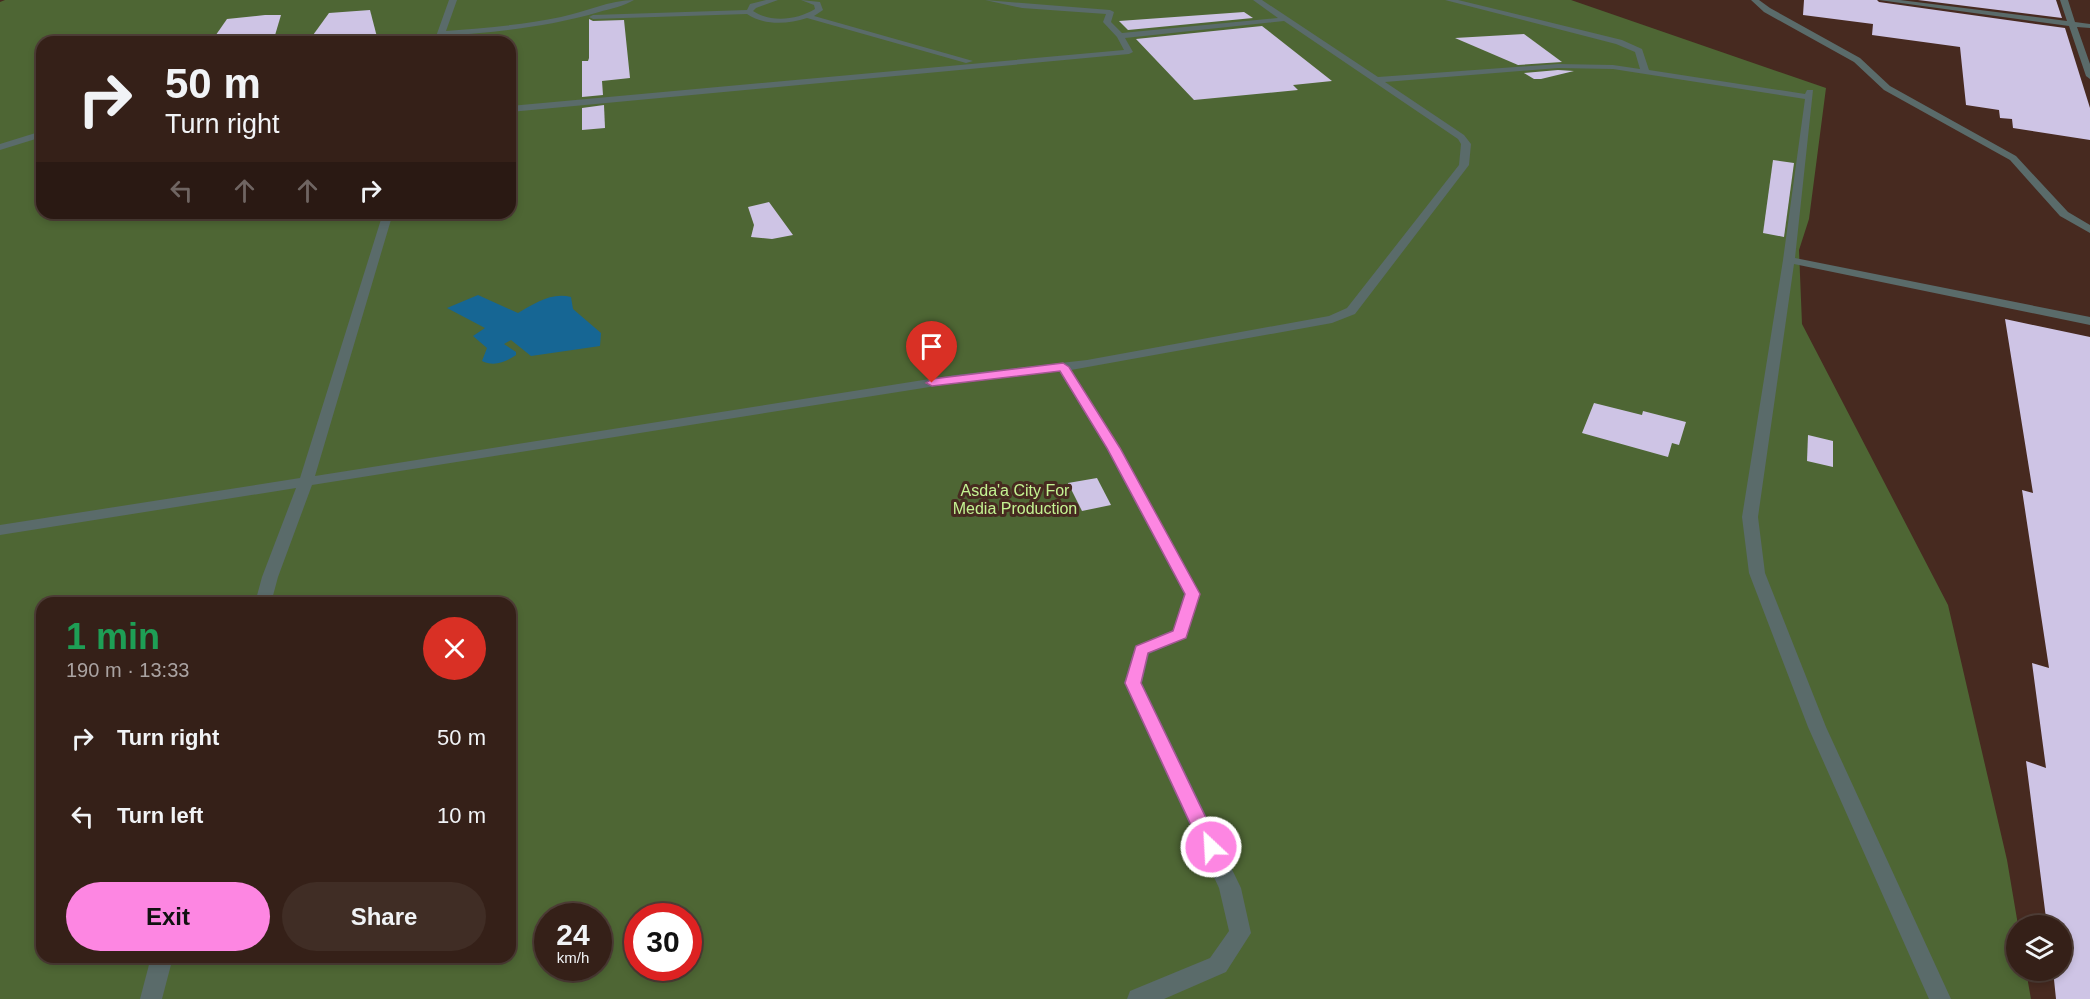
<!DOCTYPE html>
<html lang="en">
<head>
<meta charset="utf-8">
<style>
  body { margin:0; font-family:Arial,sans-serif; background:#402d25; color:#f1f3f6; height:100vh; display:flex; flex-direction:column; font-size:22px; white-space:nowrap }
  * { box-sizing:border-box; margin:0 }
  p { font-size:20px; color:#aaa3a2 }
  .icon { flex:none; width:33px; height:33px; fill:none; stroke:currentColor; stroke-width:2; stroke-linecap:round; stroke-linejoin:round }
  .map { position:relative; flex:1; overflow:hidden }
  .drawer { position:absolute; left:36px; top:597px; width:480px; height:366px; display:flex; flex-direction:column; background:#352018; border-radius:18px; box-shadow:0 3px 9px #0003,0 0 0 2px #4f3e37 }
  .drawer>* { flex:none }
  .top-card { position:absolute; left:36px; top:36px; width:480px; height:183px; border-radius:18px; box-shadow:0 3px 9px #0003,0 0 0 2px #4f3e37; background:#352018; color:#f1f3f6; overflow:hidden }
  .tools { position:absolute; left:2006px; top:915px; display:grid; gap:12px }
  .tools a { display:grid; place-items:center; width:66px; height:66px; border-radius:50%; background:#352018; box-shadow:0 3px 9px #0003,0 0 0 2px #4f3e37; font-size:30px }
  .speed { position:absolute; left:534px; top:903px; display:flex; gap:12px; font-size:30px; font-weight:700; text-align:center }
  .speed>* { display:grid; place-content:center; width:78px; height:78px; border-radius:50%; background:#352018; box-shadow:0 3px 9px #0003,0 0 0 2px #4f3e37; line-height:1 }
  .speed small { font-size:15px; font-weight:400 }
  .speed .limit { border:9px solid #d22; background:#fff; color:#111 }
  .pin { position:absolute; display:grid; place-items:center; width:51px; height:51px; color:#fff; margin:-62px -26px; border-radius:50% 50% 50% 0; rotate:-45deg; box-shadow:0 0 6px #0007 }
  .pin .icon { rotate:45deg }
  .me { position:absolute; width:66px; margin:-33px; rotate:335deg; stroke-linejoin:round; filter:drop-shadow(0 0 4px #0008) }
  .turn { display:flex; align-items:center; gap:21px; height:126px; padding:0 30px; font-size:27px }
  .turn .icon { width:78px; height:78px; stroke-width:2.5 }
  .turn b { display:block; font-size:42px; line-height:51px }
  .lanes { display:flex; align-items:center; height:57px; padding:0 30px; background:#0003; justify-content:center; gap:30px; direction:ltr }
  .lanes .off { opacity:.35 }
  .round { display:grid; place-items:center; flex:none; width:63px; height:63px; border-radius:32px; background:#402d25 }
  .headline { display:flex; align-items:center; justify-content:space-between; height:102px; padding:0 30px }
  h1 { font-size:36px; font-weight:700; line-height:45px; color:#1e9e55 }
  .primary-button { display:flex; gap:12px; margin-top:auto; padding:12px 30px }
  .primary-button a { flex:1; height:69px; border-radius:36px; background:#fd86e2; color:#111; font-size:24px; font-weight:700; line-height:69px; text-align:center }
  .primary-button a+a { background:#402d25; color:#f1f3f6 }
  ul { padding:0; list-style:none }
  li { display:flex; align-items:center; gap:18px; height:78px; padding:0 30px }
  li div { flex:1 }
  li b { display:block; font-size:22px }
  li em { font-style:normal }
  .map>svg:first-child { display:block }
  .green { fill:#4e6634; fill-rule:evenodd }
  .water { fill:#166694 }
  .building { fill:#cec4e5 }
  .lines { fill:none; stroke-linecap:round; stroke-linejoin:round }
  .minor { fill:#5a6b6a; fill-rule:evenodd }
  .route { fill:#fd86e2; stroke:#a45793; stroke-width:1.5 }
  .labels { text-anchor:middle; stroke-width:6; stroke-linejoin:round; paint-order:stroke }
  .park-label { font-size:16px; fill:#c4f392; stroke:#472a20 }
</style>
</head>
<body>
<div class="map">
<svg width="2090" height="999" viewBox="0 0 2090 999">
  <rect width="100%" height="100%" fill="#472a20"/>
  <path class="green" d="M5,0H1571L1826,88L1809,219L1799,250L1802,324L1948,605L2007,860L2018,925L2016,926V970L2026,971L2031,999H0V2ZM42,42H510V213H42ZM42,603H510V957H42ZM548,916H598V968H548ZM638,916H688V968H638Z"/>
  <path class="water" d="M478,295L518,313C534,304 551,292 571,297L573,309L601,333L600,346L531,356L511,340L504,344L516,352V355C506,362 494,367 482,361L487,348L473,336L485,328L447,308Z"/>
  <g class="building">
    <path d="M1804,0H1877L1879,2L2065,28L2090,108V140L2013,128L2012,119L2000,118L1999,110L1966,105L1960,47L1872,35L1873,24L1803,15Z"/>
    <path d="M1918,0H2056L2062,18Z"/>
    <path d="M370,10L377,37L357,41L308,42L329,13Z"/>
    <path d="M1244,12L1253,18L1128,30L1119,21Z"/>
    <path d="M265,15H281L273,42H211L227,19Z"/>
    <path d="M589,19L593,21L624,20L630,78L602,81L603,95L582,97V61H588L589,58Z"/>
    <path d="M1262,26L1332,81L1293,85L1298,90L1194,100L1136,39Z"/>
    <path d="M1524,34L1562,62L1518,65L1455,38Z"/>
    <path d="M1558,70L1574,71L1541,79H1534L1524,73Z"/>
    <path d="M604,105L605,128L582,130V108Z"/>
    <path d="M1773,160L1794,163L1784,237L1763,233Z"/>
    <path d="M769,202L793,235L772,239L751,237L754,225L748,207Z"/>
    <path d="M2005,319L2090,337V999H2056L2053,970H2061V926H2047L2026,761L2046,768L2032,663L2049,668L2022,490L2033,493Z"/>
    <path d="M1594,403L1642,415L1643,411L1686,422L1679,445L1672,443L1668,457L1582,433Z"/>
    <path d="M1808,435L1833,441V467L1807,461Z"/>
    <path d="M1097,478L1111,505L1082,511L1068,483Z"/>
  </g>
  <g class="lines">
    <g class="minor">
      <path d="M449,0H457L446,31C484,28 523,25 561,17C585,12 610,0 634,0C624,6 610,9 599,12C548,27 496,32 444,36L442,42H434Z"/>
      <path d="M766,0H778L756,8L753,11C771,23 797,20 815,9L814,5L801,0L820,2L823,10L814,16L973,61L966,63L807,18C788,24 765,26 747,14L593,19L589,17L593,15L747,10L750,4Z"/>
      <path d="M985,0L1110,10L1114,12L1111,22L1122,33L1278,18L1253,0H1262L1378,77L1558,64L1613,65L1640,69L1635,52L1616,44L1445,0H1458L1622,40L1642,49L1649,70L1805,94L1807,90H1813L1795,258L2090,317V325L1794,264L1758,517L1765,573L1826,727L1951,999H1929L1808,727L1749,573L1742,517L1783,260L1805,99L1613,69L1558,68L1385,82L1464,135L1471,144L1469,165L1355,314L1332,323L1071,370L1120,448L1200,594L1186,638L1149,654L1142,683L1241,888L1251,933L1226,972L1164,999H1127L1130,991L1210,958L1229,931L1219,888L1124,683L1135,646L1173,630L1184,594L1106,448L1059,371L955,383L312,485L278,577L271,603H255L262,577L296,488L0,535V525L300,478L383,213H393L315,476L955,375L1087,360L1329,316L1347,308L1459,165L1461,144L1458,139L1284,21L1125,38L1133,52L1129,54L510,112V106L1124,50L1117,37L1103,22L1106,14L1022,8Z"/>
      <path d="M1751,0H1759L1770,8L1860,58L1890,86L2016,156L2068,212L2090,225V233L2060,216L2010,160L1884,90L1854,62L1764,12Z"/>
      <path d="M1879,0H1900L2067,21L2060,0H2068L2075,22L2090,24V28L2077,27L2090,64V79L2086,76L2069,26Z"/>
      <path d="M42,131V137L0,150V144Z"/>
      <path d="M151,957H173L162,999H140Z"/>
    </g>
  </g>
  <path class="route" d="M1063,363L1069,367L1120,448L1200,594L1186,638L1148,653L1141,683L1220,847L1217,853L1211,855L1204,853L1125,683L1136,646L1173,631L1185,594L1107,448L1060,371L932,386L926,383L932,379Z"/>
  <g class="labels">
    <g class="park-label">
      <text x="1015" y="496">Asda'a City For<tspan x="1015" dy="18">Media Production</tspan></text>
    </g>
  </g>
</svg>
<div class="tools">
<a><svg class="icon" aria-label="layers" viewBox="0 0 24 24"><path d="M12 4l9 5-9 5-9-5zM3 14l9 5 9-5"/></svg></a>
</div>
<div class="speed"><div>24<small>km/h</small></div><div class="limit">30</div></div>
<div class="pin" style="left:932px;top:383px;background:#d93025"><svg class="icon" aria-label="arrive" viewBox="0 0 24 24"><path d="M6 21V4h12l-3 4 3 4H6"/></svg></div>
<svg class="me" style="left:1211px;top:847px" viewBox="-20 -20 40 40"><circle r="17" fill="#fd86e2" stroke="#fff" stroke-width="3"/><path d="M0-11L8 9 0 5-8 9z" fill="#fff"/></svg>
<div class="top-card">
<div class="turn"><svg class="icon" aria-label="right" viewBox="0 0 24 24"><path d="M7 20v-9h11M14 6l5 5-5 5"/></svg><div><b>50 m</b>Turn right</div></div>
<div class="lanes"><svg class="icon off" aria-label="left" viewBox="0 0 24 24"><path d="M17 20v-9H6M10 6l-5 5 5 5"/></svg><svg class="icon off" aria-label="ahead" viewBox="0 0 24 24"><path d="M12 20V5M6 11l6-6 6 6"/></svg><svg class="icon off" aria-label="ahead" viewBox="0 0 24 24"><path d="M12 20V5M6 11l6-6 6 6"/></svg><svg class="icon" aria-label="right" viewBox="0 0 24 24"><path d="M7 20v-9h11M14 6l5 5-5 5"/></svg></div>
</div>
<section class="drawer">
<div class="headline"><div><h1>1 min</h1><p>190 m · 13:33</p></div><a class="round" style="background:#d93025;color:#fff"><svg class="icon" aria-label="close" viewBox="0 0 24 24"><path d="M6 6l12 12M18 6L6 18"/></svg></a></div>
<ul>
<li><svg class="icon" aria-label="right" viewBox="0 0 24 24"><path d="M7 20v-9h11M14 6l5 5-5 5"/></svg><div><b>Turn right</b></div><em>50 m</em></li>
<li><svg class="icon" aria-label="left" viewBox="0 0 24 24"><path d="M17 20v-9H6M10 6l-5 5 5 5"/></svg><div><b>Turn left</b></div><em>10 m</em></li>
</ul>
<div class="primary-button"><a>Exit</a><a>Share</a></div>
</section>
</div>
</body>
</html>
